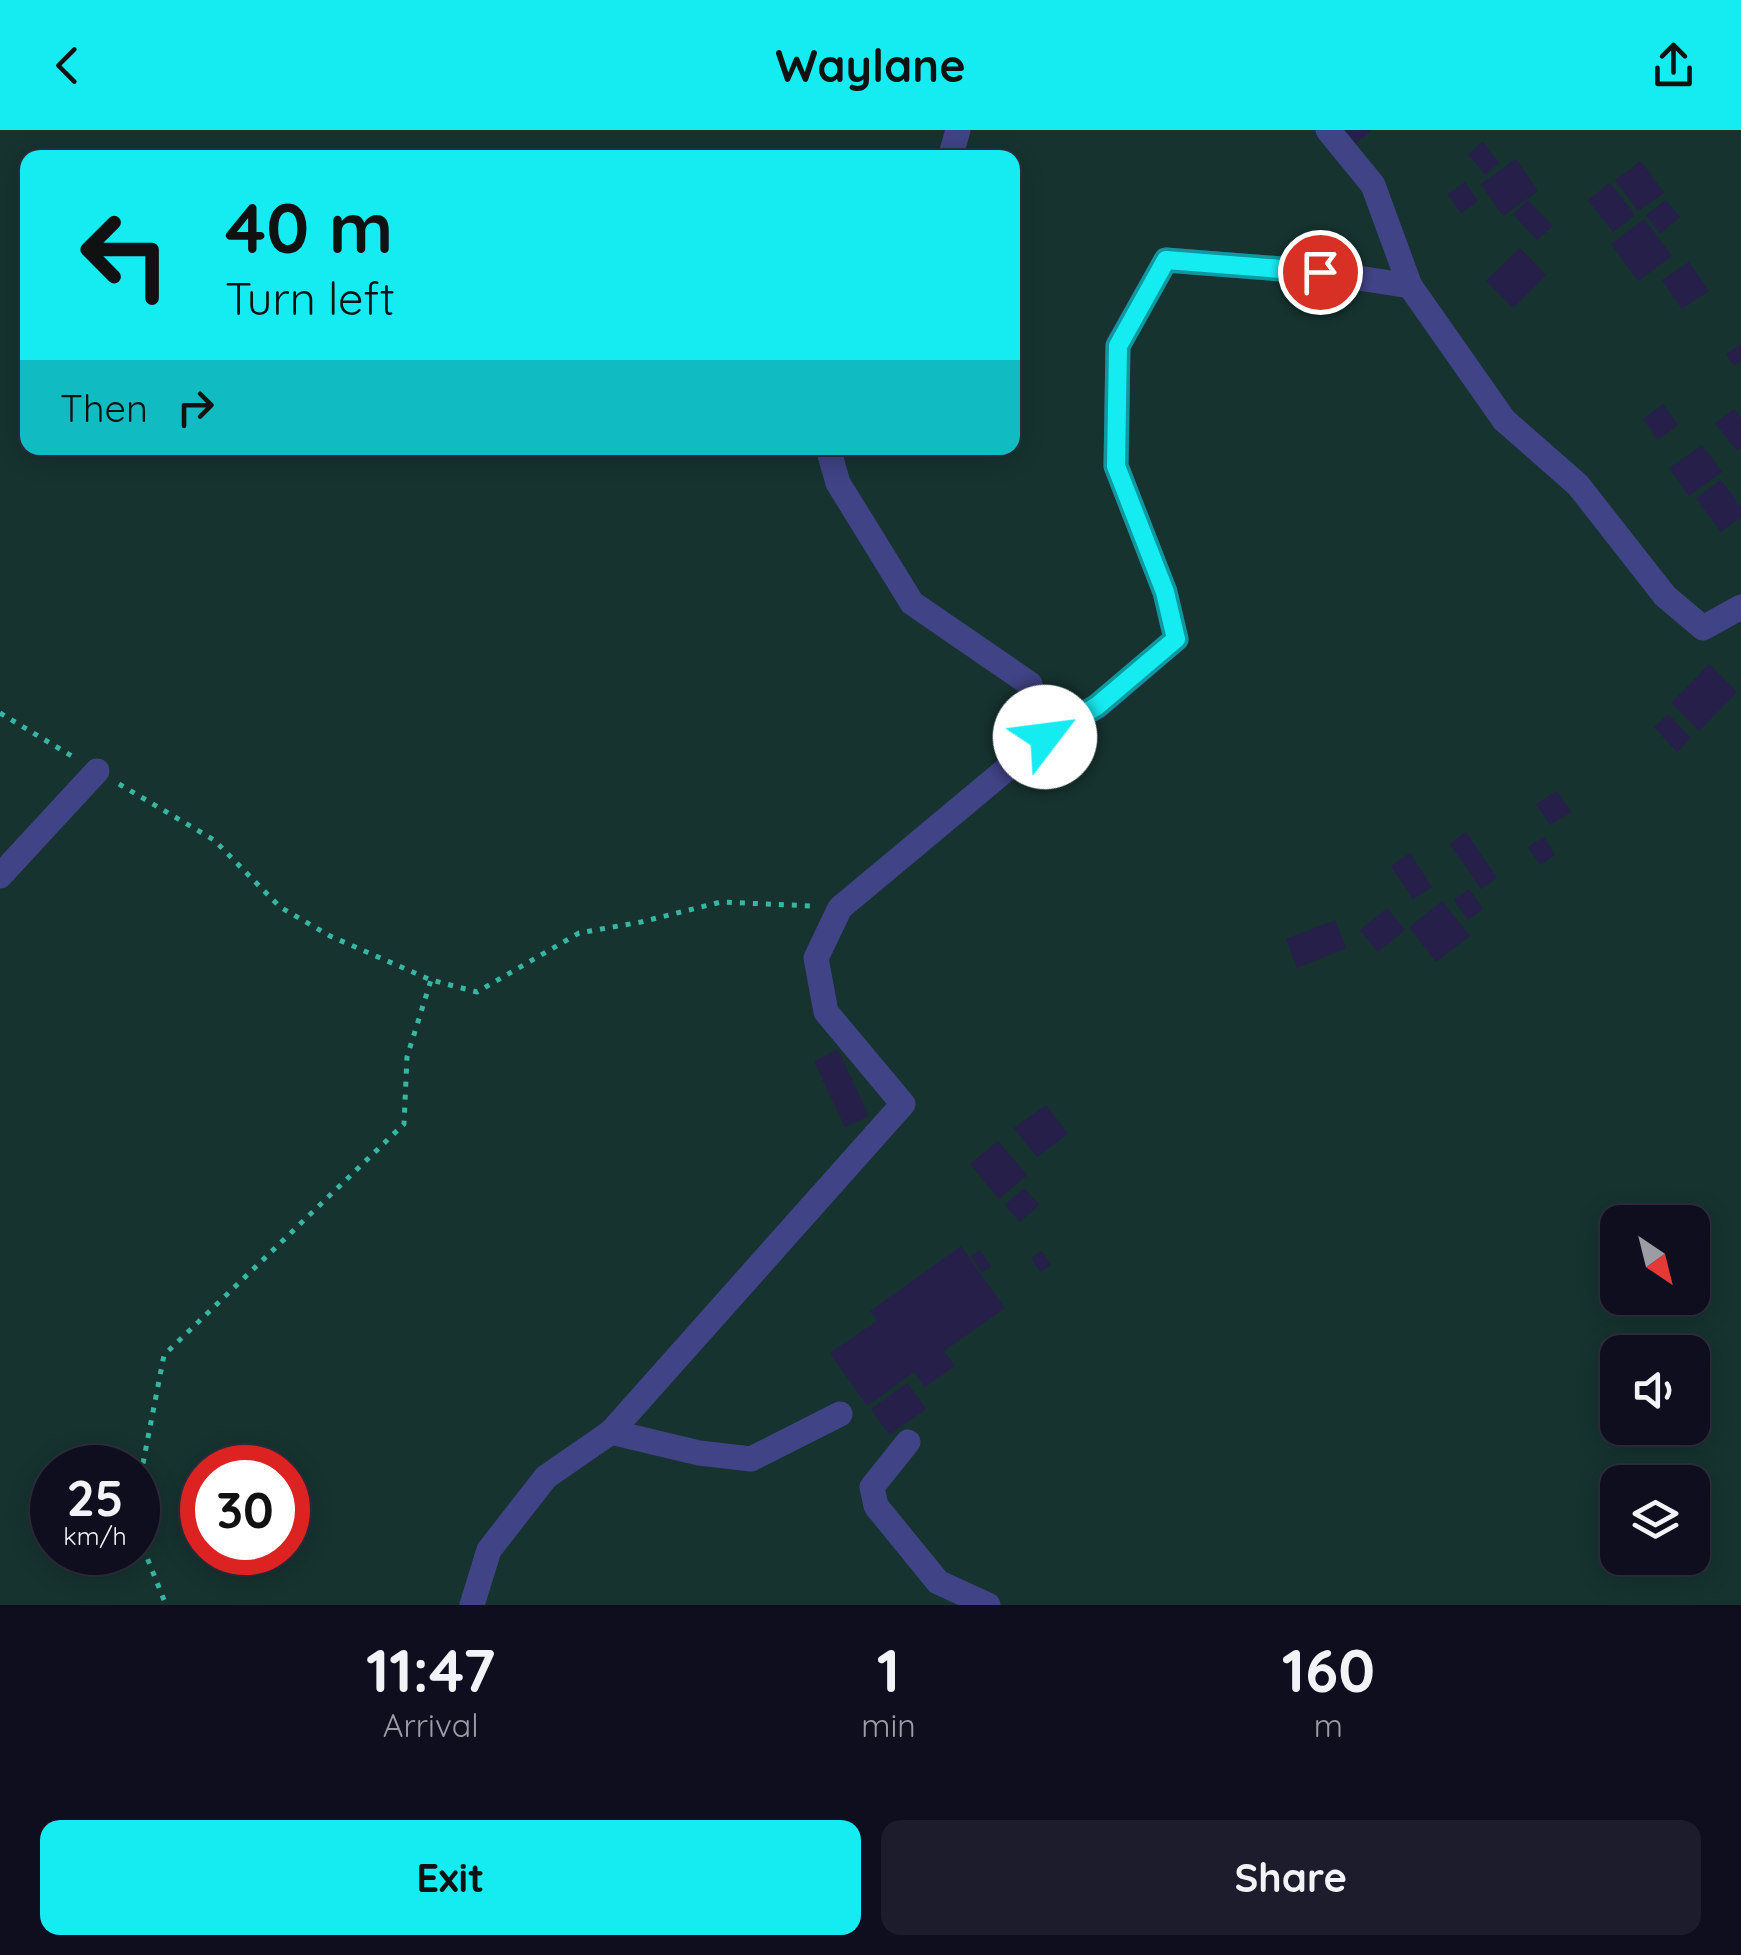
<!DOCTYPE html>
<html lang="en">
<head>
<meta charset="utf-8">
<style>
  body { margin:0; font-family:Quicksand,sans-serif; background:#1d1c2c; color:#f1f3f6; height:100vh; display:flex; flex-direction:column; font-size:38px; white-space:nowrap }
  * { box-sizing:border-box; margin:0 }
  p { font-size:32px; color:#9b9ca4 }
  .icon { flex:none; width:55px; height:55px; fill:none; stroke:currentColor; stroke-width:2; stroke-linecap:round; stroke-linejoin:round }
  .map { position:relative; height:1475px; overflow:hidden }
  .side { display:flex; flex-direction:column; background:#0f0e1f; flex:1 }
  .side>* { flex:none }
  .top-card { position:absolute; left:20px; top:20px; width:1000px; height:305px; border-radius:20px; box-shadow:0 5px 25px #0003,0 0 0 2px #2f2e3d; background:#14ecf2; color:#111; overflow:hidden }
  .needle { width:65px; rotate:145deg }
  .fabs { position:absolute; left:1600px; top:1075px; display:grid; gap:20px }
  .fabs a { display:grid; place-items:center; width:110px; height:110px; border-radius:20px; background:#0f0e1f; box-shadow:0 5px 25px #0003,0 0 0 2px #2f2e3d; font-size:50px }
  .speed { position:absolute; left:30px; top:1315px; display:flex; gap:20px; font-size:50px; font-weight:700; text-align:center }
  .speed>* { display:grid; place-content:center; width:130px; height:130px; border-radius:50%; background:#0f0e1f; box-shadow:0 5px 25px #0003,0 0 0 2px #2f2e3d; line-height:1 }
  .speed small { font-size:25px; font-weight:400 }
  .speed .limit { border:15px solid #d22; background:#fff; color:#111 }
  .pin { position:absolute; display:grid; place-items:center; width:85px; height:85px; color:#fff; margin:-42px; border:5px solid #fff; border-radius:50%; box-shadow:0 2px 10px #0007 }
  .me { position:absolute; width:110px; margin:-55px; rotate:60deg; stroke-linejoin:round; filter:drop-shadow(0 0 8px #0008) }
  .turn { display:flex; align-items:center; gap:35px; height:210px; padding:0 40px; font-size:45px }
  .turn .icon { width:130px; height:130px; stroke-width:2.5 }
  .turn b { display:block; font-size:70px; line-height:85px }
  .then { display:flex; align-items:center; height:95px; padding:0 40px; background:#0003; gap:20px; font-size:38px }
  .eta { display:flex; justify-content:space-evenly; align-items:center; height:170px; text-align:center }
  .eta b { font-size:60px; font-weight:700; line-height:70px }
  .action { display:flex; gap:20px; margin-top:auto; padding:20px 40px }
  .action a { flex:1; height:115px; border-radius:20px; background:#14ecf2; color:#111; font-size:40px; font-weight:700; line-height:115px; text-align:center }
  .action a+a { background:#1d1c2c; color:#f1f3f6 }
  header { display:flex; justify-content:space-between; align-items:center; height:130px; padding:0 40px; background:#14ecf2; color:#111; font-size:45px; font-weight:700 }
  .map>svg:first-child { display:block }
  .green { fill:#163330; fill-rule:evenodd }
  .building { fill:#251f49 }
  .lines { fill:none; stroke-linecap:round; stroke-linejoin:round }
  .path { stroke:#38b6a4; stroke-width:5; stroke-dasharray:5 8; stroke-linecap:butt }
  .minor { stroke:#404385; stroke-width:25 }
  .route-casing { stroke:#0d999d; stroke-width:25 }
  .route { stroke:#14ecf2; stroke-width:18 }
</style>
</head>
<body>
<header><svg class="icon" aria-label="back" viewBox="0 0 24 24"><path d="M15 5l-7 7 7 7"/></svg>Waylane<svg class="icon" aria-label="share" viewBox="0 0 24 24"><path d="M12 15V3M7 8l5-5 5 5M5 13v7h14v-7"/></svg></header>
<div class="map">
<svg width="1741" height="1475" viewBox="0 0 1741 1475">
  <rect width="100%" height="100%" fill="#141229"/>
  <path class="green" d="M0,0H1741V1475H0ZM28,28H1012V318H28ZM1618,1092H1692V1168H1618ZM1618,1222H1692V1298H1618ZM52,1338H138V1422H52ZM202,1338H288V1422H202ZM1618,1352H1692V1428H1618Z"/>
  <g class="building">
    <path d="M1345,0H1372L1356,13Z"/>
    <path d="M1483,12L1499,33L1485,45L1468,24Z"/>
    <path d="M1516,29L1538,61L1503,86L1481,54Z"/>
    <path d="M1641,31L1664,63L1638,81L1615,50Z"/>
    <path d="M1465,52L1478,71L1461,83L1448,64Z"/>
    <path d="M1610,53L1635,85L1613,102L1588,70Z"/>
    <path d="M1528,70L1553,96L1537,110L1513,84Z"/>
    <path d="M1666,70L1680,87L1660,104L1646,85Z"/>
    <path d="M1644,89L1672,126L1638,151L1611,114Z"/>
    <path d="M1520,118L1546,145L1513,178L1486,151Z"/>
    <path d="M1689,132L1709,161L1682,179L1662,150Z"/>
    <path d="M1741,214V231L1734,236L1726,224Z"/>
    <path d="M1663,274L1678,295L1658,310L1643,289Z"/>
    <path d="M1734,279L1741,288V318L1737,321L1715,293Z"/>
    <path d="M1702,315L1722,342L1689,366L1669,338Z"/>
    <path d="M1721,350L1741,377V387L1721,402L1696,368Z"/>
    <path d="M1709,534L1737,562L1699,601L1671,573Z"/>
    <path d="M1668,584L1691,608L1677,622L1654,597Z"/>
    <path d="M1557,661L1571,682L1550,695L1536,674Z"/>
    <path d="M1466,702L1497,748L1481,759L1450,714Z"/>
    <path d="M1544,707L1555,725L1540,735L1528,717Z"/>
    <path d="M1410,723L1432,757L1413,769L1391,736Z"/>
    <path d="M1469,759L1483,779L1468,790L1454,770Z"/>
    <path d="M1442,771L1470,806L1436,832L1409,797Z"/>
    <path d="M1387,778L1405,800L1378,822L1360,800Z"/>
    <path d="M1335,790L1346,818L1297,838L1286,809Z"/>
    <path d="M838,920L869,986L845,997L814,931Z"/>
    <path d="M1046,975L1068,1004L1037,1027L1014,998Z"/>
    <path d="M998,1011L1027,1045L999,1069L970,1034Z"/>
    <path d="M1024,1058L1039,1075L1020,1092L1005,1075Z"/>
    <path d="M961,1116L1005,1178L944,1221L955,1236L925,1257L914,1242L867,1276L830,1223L877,1191L870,1181Z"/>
    <path d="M980,1120L991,1136L982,1143L971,1126Z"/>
    <path d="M1042,1121L1051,1135L1040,1142L1031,1128Z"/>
    <path d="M907,1253L926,1279L889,1305L871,1279Z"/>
  </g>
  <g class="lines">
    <g class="path">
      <path d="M0,583L75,628"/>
      <path d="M119,654L214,710L280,777L330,806L431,850L477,862L579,803L641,792L721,772L812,776"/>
      <path d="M138,1359L164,1225L404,994L407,927L431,850"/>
      <path d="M138,1405L166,1475"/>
    </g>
    <g class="minor">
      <path d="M950,28L958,0"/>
      <path d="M1410,156L1504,290L1578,355L1665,466L1703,498L1741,477"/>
      <path d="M1045,607L1097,577L1176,509L1165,462L1116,336L1118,215L1166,130L1320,142L1410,156L1373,55L1328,0"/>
      <path d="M0,746L97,641"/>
      <path d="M611,1302L699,1323L751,1329L840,1284"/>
      <path d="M908,1312L872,1357L876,1376L938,1452L988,1475"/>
      <path d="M472,1475L489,1420L546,1347L611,1302L903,974L826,882L816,828L840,778L1045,607L1030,554L912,473L838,353L828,318"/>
    </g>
  </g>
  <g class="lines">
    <g class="route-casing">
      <path id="route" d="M1045,607L1097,576L1176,509L1165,462L1116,336L1118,216L1166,130L1320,142"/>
    </g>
    <use href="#route" class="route"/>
  </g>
</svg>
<div class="fabs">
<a><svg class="needle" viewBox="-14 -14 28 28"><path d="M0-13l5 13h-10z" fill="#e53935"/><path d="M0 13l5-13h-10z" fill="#9b9ca4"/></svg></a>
<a><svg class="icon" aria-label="sound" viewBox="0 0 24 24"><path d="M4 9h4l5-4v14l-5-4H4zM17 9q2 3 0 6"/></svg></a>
<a><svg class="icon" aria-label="layers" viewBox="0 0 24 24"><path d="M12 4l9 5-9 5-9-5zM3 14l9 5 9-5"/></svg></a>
</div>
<div class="speed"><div>25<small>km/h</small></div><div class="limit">30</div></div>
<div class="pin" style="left:1320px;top:142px;background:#d93025"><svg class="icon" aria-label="arrive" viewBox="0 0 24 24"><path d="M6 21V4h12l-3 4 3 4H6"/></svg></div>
<svg class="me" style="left:1045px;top:607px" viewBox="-20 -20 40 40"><circle r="19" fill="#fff"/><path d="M0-13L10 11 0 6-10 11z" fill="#14ecf2"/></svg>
<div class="top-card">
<div class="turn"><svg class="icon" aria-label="left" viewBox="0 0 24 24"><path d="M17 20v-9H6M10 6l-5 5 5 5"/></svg><div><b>40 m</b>Turn left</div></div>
<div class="then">Then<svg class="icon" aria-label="right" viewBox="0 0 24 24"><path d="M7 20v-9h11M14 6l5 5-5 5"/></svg></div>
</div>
</div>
<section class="side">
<div class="eta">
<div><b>11:47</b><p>Arrival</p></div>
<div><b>1</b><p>min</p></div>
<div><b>160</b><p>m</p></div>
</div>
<div class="action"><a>Exit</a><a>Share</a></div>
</section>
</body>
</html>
